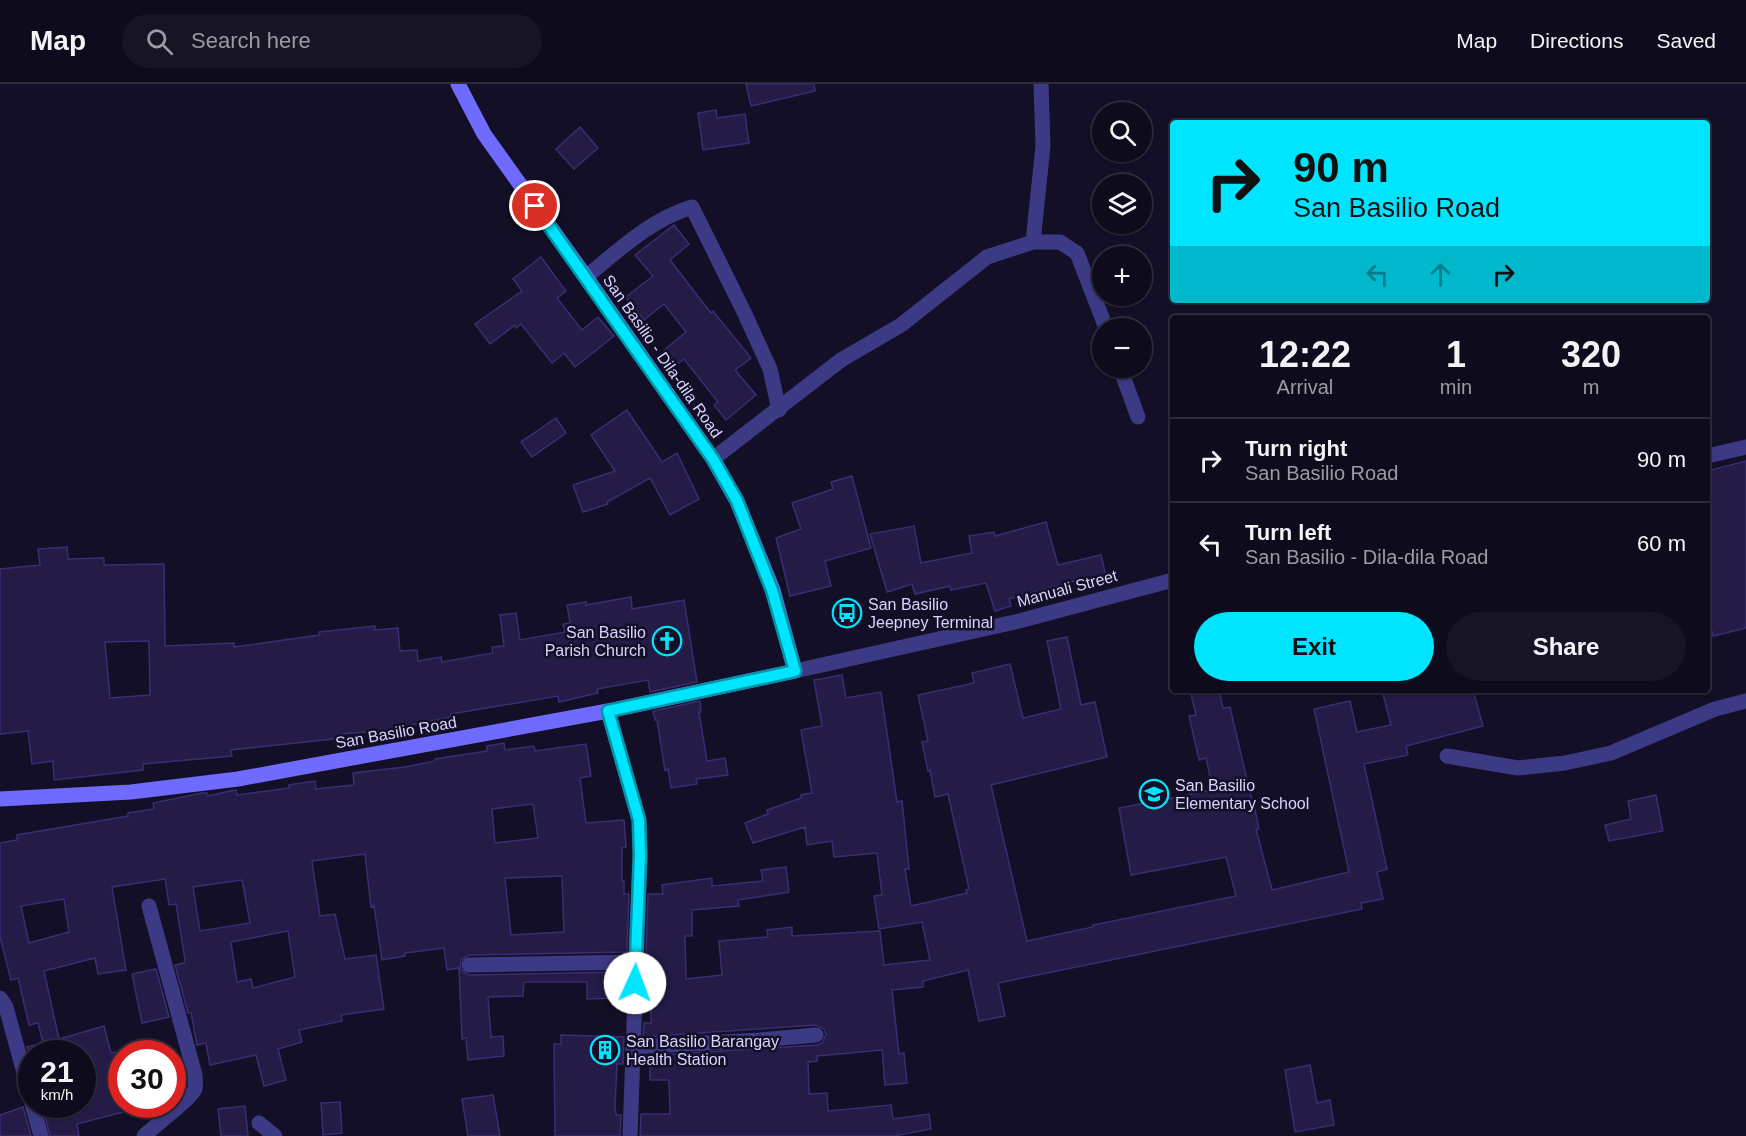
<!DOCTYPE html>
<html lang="en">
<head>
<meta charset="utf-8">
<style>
  body { margin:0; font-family:Arial,sans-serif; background:#171425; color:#f1f3f6; height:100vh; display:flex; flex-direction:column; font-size:22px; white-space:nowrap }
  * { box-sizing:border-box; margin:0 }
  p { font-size:20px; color:#9b9ba3 }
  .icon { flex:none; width:33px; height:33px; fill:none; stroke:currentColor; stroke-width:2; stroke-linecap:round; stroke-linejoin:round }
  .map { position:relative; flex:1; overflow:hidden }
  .panel { position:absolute; left:1170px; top:231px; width:540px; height:378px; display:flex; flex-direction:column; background:#0e0b1c; border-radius:6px; box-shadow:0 2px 4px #0004,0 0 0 2px #2e2b3b }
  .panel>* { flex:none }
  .banner { position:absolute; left:1170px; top:36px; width:540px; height:183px; border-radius:6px; box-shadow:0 2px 4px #0004,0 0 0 2px #2e2b3b; background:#00e5ff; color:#111; overflow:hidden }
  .tools { position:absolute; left:1092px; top:18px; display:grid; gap:12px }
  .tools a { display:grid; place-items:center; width:60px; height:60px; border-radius:50%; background:#0e0b1c; box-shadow:0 2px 4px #0004,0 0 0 2px #2e2b3b; font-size:30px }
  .speed { position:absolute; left:18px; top:956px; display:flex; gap:12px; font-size:30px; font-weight:700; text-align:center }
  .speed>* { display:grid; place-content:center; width:78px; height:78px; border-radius:50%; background:#0e0b1c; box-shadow:0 2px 4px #0004,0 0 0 2px #2e2b3b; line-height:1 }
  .speed small { font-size:15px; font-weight:400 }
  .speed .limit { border:9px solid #d22; background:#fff; color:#111 }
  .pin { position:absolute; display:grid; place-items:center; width:51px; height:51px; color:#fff; margin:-26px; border:3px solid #fff; border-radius:50%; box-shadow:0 2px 6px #0007 }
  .me { position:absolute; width:66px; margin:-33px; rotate:2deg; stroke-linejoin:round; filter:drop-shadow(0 0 4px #0008) }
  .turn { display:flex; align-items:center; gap:21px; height:126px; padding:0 24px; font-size:27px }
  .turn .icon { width:78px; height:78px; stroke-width:2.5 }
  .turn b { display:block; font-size:42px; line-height:51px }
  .lanes { display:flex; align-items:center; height:57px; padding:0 24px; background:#0003; justify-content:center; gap:30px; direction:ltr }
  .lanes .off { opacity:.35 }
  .eta { display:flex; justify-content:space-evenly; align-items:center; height:102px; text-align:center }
  .eta b { font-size:36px; font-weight:700; line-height:42px }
  .button { display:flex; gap:12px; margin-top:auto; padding:12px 24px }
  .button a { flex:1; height:69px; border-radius:36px; background:#00e5ff; color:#111; font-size:24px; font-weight:700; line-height:69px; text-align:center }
  .button a+a { background:#171425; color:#f1f3f6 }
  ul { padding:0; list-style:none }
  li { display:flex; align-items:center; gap:18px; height:84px; padding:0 24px; border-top:2px solid #2e2b3b }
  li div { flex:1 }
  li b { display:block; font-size:22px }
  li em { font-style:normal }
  header { display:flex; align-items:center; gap:36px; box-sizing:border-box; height:84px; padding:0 30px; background:#0e0b1c; border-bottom:2px solid #2e2b3b }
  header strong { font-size:28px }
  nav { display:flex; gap:33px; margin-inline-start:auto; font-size:21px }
  .search { width:420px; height:54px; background:#171425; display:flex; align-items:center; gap:15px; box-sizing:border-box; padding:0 21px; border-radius:33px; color:#9b9ba3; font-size:22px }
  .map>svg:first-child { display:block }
  .building { fill:#241b47; stroke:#3b2d73; stroke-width:1.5; fill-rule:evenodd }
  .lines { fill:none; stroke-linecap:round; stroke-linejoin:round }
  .street { stroke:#3d3a85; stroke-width:15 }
  .secondary { stroke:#6f6bff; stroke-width:15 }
  .route-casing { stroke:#0095a6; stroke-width:15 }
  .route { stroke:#00e5ff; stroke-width:10 }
  .labels { text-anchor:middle; stroke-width:5; stroke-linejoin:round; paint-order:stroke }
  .street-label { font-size:16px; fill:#d9d4ff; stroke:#130f26 }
  .poi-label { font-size:16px; fill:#d9d4ff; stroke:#130f26; text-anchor:start }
</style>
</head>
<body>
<header>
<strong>Map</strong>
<div class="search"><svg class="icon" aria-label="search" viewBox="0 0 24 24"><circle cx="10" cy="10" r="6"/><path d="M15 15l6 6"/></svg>Search here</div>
<nav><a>Map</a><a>Directions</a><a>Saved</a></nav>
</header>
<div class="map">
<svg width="1746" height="1052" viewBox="0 0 1746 1052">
  <rect width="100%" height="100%" fill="#130f26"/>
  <g class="building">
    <path d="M746,0H814L815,7L751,22Z"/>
    <path d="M716,26L717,34L745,30L749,59L703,66L698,29Z"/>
    <path d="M580,43L598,64L574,85L556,65Z"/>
    <path d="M674,141L689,160L670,176L711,229L713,227L751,274L735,286L756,311L726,336L714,321L718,318L684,275L676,281L664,266L686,248L664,220L644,236L626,213L653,192L635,171Z"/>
    <path d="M541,173L566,207L557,214L582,246L598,233L614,252L575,283L564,269L552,279L521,240L516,244L515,241L490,260L475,240L522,207L513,195Z"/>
    <path d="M627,326L662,378L677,369L699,415L670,431L650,394L607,418L608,420L583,428L573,401L615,387L591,351Z"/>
    <path d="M556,334L566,349L532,373L521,358Z"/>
    <path d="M1746,377V544L1713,552L1707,526V387Z"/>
    <path d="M852,392L871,464L825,477L831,502L790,512L776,454L801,445L792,419L833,405L831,398Z"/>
    <path d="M1046,438L1058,481L1101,471L1106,492L1084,497L1083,495L1009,515L1011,522L995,527L986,499L951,506L950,502L915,510L912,500L887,508L870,450L914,442L921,479L972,469L969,452L994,448L995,452Z"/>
    <path d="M67,463L68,475L104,474V481L164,480L165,562L234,559V563L319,551V548L375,542V546L398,544L400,567L417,566L418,577L441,573L442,578L493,569L492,563L504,562L500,531L516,529L520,556L565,548L563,540L570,539L567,521L586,518V521L631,513L632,525L684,516L697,598L650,608L648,596L597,605L598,609L559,618L558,612L451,630V633L411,641L412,644L342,650V654L231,666L232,672L143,680V686L54,696L53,677L32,680L28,647L0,650V485L40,481L38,465ZM149,557L150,611L110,614L105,558Z"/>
    <path d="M1067,553L1081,621L1095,618L1107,673L991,701L1027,857L1093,843V841L1236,812L1226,773L1131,791L1119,724L1213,706L1206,674L1199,676L1189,632L1196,631L1190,606H1219L1223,624L1230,623L1252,717L1253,716L1259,745H1256L1272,806L1349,788L1314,625L1350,617L1357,648L1391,641L1382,606H1473L1483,642L1406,662L1408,671L1364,680L1387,785L1377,788L1383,815L1361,819L1362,825L998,899L1005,932L979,937L968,886L923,897V903L892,906L899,970L904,969L907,999L885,1001L882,966L817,972V977L808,978L809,1010L827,1009L828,1027L891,1021L893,1035L929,1030L931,1045L894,1052H640L641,1030H670L669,996H650V980H642L643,972L817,961L822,959L826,951L824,945L815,941L643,953L644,939H651V873H646L648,810H663L662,801L712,794V802L763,797L761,786L786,783L789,808L738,816L739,822L692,826V852H685L686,895L722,891L719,857L768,853L767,846L792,843V852L880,847L884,881L930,876L922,838L879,845L874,812L882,811L877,769L834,773L832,757L807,761L805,743L753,759L745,739L768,730L767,726L801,714V711L812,709L801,646L822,642L814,596L842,591L846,614L881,608L897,718L902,717L909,785H905L911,822L967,809L966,806L969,805L948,710L935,713L930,686L928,687L922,658L928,657L918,611L974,599L972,589L1010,580L1023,634L1061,625L1047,557Z"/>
    <path d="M700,617L701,628H699L707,677L725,674L728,691L696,695L697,700L671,704L668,685L665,686L657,636H655L653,627Z"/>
    <path d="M504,659L505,666L534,662L535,667L586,660L591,692L580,694L586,739L624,736L626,763L622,764V797H624V810H629L627,868L469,871L461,876L460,885L469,891L613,888V914L587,915V898H524L523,912L488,913L491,953L503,952L504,972L468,976L466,954L462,955L459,884L447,886L444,864L405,869V872L382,876L374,822L371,823L365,770L312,777L320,832L335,830L345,875L376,871L384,925L341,931L342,937L299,946L302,958L278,965L286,996L264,1002L256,971L210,981L206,959L197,961L191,929H188L175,881L184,879L185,876L176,820L169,821L165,795L112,803L126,886L98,890L95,874L44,887L59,955L104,942L111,969L122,967V1020H130L131,1026L77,1040L79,1052H50L42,1020H82V969H29L27,963L43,959L38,939L29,941L18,894L11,896L0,853V759L17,756V751L128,732V729L154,725L153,719L202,709H207V712L236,706L237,711L289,704V701L315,697L316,705L354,701L353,689L405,683L435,677V675L487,667V662ZM533,720L538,754L495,759L492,725ZM562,792L564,848L511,851L505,794ZM242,796L250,839L200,847L193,803ZM64,815L69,848L29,859L21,822ZM288,847L295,893L253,904L251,895L237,898L231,858Z"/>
    <path d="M1656,711L1663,747L1609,757L1605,741L1631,735L1628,717Z"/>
    <path d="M156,885L169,933L142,939L132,890Z"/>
    <path d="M561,951L624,953L623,980H617L615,1021L616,1031H621L620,1052H555L554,960H561Z"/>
    <path d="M1310,981L1317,1019L1330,1016L1334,1041L1295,1048L1285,986Z"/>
    <path d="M493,1011L500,1052H468L462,1015Z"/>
    <path d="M340,1018L342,1049L323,1051L321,1019Z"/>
    <path d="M245,1022L248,1052H221L218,1025Z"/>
    <path d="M23,1023L31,1052H0V1031Z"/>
  </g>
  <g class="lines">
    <g class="street">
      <path d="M1033,158H1060L1077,169L1106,244"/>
      <path d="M586,193C620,165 650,136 692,123L743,226L770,285L779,326"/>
      <path d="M1120,284L1138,333"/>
      <path d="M1707,372L1746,363"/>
      <path d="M713,375L841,276L901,241L987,173L1033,158L1043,62L1041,0"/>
      <path d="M795,587L1019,537L1173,496"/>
      <path d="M608,627L639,736L640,772L630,1052"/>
      <path d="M1447,672L1518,684L1565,679L1611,669L1715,625L1746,617"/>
      <path d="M469,881L636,878"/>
      <path d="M0,914L6,923L32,1018"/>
      <path d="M633,963L760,956L816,951"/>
      <path d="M32,1020L41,1052"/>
      <path d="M259,1039L275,1052"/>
      <path d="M144,1052C154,1042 192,1014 195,1005C196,1001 195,995 195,991L149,822"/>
    </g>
    <path class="secondary" d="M0,715L131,708L238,695L608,627L795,587L773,506L737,417L713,375L586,193L484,50L458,0"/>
  </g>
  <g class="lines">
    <g class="route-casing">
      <path id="route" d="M535,122L713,375L737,417L772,506L795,587L608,627L639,736L640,772L635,899"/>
    </g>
    <use href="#route" class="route"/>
  </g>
  <defs>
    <g id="bus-ring" transform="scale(1.5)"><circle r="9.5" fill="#130f26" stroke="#00e5ff" stroke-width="1.5"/><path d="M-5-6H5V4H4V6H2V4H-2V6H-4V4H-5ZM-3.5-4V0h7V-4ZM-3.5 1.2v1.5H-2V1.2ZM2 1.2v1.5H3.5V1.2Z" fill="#00e5ff"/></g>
    <g id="church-ring" transform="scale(1.5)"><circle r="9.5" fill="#130f26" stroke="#00e5ff" stroke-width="1.5"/><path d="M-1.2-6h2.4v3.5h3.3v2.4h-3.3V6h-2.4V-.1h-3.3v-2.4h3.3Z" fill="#00e5ff"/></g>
    <g id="school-ring" transform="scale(1.5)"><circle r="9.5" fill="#130f26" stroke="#00e5ff" stroke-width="1.5"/><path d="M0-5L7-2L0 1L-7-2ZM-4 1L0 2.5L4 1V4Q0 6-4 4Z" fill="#00e5ff"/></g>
    <g id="building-ring" transform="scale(1.5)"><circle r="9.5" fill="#130f26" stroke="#00e5ff" stroke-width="1.5"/><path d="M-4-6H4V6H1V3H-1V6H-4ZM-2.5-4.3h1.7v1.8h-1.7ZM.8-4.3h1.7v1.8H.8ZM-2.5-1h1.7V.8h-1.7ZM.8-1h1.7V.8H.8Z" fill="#00e5ff"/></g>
  </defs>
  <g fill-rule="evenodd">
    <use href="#bus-ring" x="847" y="529"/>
    <use href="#church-ring" x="667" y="557"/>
    <use href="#school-ring" x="1154" y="710"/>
    <use href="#building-ring" x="605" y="966"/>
  </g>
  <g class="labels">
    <g class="street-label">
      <text transform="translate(663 272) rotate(55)" y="6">San Basilio - Dila-dila Road</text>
      <text transform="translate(1067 504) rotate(-15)" y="6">Manuali Street</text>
      <text transform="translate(396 648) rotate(-10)" y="6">San Basilio Road</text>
    </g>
    <g class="poi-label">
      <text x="868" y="526">San Basilio<tspan x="868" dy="18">Jeepney Terminal</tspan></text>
      <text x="646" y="554" text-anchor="end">San Basilio<tspan x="646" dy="18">Parish Church</tspan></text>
      <text x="1175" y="707">San Basilio<tspan x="1175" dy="18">Elementary School</tspan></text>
      <text x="626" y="963">San Basilio Barangay<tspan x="626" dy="18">Health Station</tspan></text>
    </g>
  </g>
</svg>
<div class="tools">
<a><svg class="icon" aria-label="search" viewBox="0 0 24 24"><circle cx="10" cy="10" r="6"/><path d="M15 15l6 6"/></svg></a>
<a><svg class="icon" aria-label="layers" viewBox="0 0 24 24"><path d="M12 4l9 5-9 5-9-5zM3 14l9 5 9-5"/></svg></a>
<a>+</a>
<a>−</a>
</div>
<div class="speed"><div>21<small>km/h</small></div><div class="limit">30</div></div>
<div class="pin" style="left:535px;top:122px;background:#d93025"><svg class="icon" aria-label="arrive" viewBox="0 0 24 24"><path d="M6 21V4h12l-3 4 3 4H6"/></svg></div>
<svg class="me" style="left:635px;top:899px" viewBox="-20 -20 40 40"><circle r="19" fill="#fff"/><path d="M0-13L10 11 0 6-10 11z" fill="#00e5ff"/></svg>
<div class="banner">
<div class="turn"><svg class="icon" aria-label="right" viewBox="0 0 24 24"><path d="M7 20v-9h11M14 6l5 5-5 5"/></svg><div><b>90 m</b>San Basilio Road</div></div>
<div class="lanes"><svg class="icon off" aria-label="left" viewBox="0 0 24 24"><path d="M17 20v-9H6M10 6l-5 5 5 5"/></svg><svg class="icon off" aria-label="ahead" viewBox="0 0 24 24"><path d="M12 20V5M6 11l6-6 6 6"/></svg><svg class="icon" aria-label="right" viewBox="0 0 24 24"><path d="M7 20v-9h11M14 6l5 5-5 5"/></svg></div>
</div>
<section class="panel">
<div class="eta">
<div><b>12:22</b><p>Arrival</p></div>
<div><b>1</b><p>min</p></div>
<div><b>320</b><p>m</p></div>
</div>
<ul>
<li><svg class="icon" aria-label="right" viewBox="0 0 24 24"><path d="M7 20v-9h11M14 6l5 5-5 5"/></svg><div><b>Turn right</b><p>San Basilio Road</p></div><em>90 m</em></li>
<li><svg class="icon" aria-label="left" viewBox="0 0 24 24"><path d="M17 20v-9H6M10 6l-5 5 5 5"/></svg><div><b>Turn left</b><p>San Basilio - Dila-dila Road</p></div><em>60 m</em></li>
</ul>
<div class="button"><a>Exit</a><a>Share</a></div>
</section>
</div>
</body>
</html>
